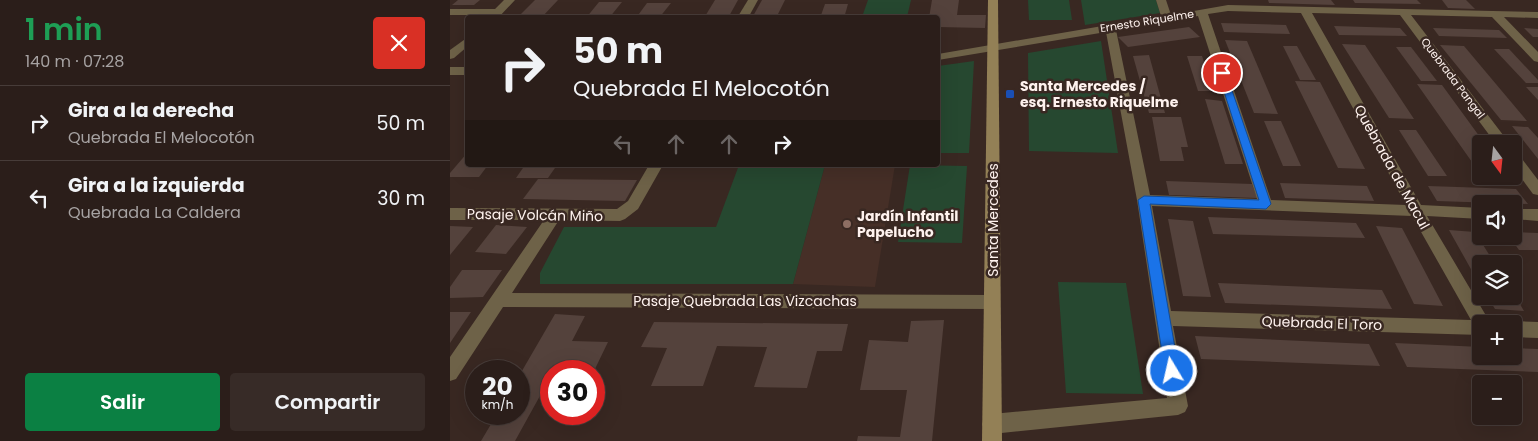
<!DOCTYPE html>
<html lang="es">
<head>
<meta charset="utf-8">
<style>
  body { margin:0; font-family:Poppins,sans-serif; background:#372b27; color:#f1f3f6; height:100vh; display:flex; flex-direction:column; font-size:19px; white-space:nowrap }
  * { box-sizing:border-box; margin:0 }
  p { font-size:16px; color:#a6a2a2 }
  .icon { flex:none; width:28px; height:28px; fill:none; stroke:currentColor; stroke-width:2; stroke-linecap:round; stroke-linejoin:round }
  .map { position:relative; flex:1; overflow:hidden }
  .sheet { display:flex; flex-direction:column; background:#2b1e1a; width:450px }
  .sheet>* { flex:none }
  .hud { position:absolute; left:15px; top:15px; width:475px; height:152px; border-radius:5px; box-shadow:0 5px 20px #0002,0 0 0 1px #473c39; background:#2b1e1a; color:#f1f3f6; overflow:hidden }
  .needle { width:32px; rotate:165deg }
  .tools { position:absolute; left:1022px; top:135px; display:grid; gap:10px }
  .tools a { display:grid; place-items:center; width:50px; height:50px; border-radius:5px; background:#2b1e1a; box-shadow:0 5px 20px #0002,0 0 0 1px #473c39; font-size:25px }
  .speed { position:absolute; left:15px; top:360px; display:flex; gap:10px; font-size:25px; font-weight:700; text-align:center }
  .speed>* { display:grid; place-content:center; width:65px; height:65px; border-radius:50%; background:#2b1e1a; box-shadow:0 5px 20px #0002,0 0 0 1px #473c39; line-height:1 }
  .speed small { font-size:12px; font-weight:400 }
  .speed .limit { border:8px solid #d22; background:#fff; color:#111 }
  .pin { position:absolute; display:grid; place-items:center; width:42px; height:42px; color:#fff; margin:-21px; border:2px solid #fff; border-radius:50%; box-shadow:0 1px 5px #0007 }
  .me { position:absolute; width:55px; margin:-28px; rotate:351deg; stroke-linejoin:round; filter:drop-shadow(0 0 4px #0008) }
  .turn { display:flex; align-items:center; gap:18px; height:105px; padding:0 25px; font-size:22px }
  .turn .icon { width:65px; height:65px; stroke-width:2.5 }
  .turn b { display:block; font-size:35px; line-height:42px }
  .lanes { display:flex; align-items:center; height:48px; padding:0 25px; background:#0003; justify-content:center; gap:25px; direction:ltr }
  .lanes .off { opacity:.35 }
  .round { display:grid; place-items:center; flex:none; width:52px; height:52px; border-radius:5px; background:#372b27 }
  .head { display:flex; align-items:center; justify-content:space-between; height:85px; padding:0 25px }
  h1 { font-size:30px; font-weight:600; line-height:38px; color:#1e9e55 }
  .cta { display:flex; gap:10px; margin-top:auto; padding:10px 25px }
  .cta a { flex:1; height:58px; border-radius:5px; background:#0b8043; color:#fff; font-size:20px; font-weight:600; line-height:58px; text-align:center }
  .cta a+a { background:#372b27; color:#f1f3f6 }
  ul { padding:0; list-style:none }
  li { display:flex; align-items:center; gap:15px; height:75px; padding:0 25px; border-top:1px solid #473c39 }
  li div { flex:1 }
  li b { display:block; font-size:19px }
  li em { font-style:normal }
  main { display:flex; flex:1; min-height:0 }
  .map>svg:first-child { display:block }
  .built { fill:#462f27 }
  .green { fill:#264830 }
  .building { fill:#54423c }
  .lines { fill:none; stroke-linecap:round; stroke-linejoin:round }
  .street { fill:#6e6248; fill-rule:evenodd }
  .secondary { fill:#938056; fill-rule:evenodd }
  .route { fill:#1a73e8; stroke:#114b97 }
  .transit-dot { fill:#1a4fb4; stroke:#392822; stroke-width:2 }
  .education-dot { fill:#8d6e63; stroke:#392822; stroke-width:2 }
  .labels { text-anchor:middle; stroke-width:5; stroke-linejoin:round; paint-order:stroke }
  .far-street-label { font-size:11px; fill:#fef2ee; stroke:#392822 }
  .poi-label { font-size:14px; font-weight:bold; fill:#fef2ee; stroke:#392822; text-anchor:start }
  .street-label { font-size:14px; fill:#fef2ee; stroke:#392822 }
</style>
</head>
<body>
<main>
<section class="sheet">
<div class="head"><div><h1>1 min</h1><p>140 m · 07:28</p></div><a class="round" style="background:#d93025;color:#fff"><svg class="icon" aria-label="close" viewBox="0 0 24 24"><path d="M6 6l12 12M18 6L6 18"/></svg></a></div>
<ul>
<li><svg class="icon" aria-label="right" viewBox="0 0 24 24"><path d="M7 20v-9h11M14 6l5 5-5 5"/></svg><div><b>Gira a la derecha</b><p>Quebrada El Melocotón</p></div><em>50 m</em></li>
<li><svg class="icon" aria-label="left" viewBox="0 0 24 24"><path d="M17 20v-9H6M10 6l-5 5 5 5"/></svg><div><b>Gira a la izquierda</b><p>Quebrada La Caldera</p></div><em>30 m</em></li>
</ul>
<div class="cta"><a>Salir</a><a>Compartir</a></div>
</section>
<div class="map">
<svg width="1088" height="441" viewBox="0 0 1088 441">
  <rect width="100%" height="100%" fill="#392822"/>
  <path class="built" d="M375,165H445L425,287L343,284Z"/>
  <g class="green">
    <path d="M418,0H461L457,17H412Z"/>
    <path d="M578,0H619L622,20H579Z"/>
    <path d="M631,0H706L710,13L635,25Z"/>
    <path d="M651,41L668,153L579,151L578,53Z"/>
    <path d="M524,61L519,153H488V66Z"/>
    <path d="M289,165H375L343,284H90V273L114,227H266Z"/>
    <path d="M460,165L517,166L512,243L448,242Z"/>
    <path d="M608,282L676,283L693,394L616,393Z"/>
  </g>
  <g class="building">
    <path d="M8,0H30L24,5H2Z"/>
    <path d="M85,0H108L91,18H67Z"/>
    <path d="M265,0H288L278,18H254Z"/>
    <path d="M312,0H335L326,18H302Z"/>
    <path d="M482,0H509L507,15H536L535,28L488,27V18H479Z"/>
    <path d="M818,0H881L885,5L819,3Z"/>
    <path d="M903,0H967L971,4L905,3Z"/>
    <path d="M992,0H1016L1025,9L998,8Z"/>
    <path d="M149,2H172L159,18H136Z"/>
    <path d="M197,3H221L209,18H186Z"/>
    <path d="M375,4H398L394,18H370Z"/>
    <path d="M771,23L836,25L840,34L774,32Z"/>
    <path d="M884,26L950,28L957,36L889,35Z"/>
    <path d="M739,27L750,37L678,47L668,37Z"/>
    <path d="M983,28L1049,30L1057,38L989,36Z"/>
    <path d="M1074,28L1088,29V37H1083Z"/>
    <path d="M775,40L797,41L828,114L804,113Z"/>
    <path d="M892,44L915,45L964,119L939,118Z"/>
    <path d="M990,45L1014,46L1077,121L1051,120Z"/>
    <path d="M833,46H847L866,80H850Z"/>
    <path d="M946,47H961L987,81H971Z"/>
    <path d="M1044,49H1059L1088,80V83H1076Z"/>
    <path d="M699,55L715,113H699L683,56Z"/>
    <path d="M737,56H752L764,91H748Z"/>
    <path d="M845,81L870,82L915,169L888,168Z"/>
    <path d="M967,84L992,85L1035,144H1031V172H1029Z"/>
    <path d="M1076,87H1088V100Z"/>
    <path d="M755,99L772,101L793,164H775Z"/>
    <path d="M702,117H731L738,147H731L734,161H710Z"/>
    <path d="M814,121H831L851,166H833Z"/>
    <path d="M1062,126L1078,127L1088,138V159Z"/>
    <path d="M949,130H966L997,176H978Z"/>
    <path d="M18,152V165H38L29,177H0V173Z"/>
    <path d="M75,165H107L98,178H66Z"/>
    <path d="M88,179L187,180L175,201L73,199Z"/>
    <path d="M716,181L802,184L807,198L719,195Z"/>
    <path d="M830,183L917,186L924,201L835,198Z"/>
    <path d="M978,186L1066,189L1078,204L987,201Z"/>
    <path d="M758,217L906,223L915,238L763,234Z"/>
    <path d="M718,219L743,221L761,297L733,296Z"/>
    <path d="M46,225L77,227L56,254L25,252Z"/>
    <path d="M0,226L23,227L0,255Z"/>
    <path d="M926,226L952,228L993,306L964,304Z"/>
    <path d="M999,230L1025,232L1045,264H1031V287Z"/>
    <path d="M1064,232L1088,233V250H1069L1059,236H1064Z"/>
    <path d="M12,270H52L33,297L0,298V287Z"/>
    <path d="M768,283L932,290L942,309L775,303Z"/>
    <path d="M1064,294L1074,311L1045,309L1037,296H1064Z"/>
    <path d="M0,312H21L0,343Z"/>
    <path d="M105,314L135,316L122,341L158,342L144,371H101V394H91L65,441H31L47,414H69V376Z"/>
    <path d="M494,320L482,441H407L408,436L450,437L457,390H410L419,340L458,342L461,321Z"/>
    <path d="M204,322L398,324L392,351H367L357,388L304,387L317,347L267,346L253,386H201L217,348L191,347Z"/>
    <path d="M745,336L919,344L930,366L751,359Z"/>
    <path d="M945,343L1031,347V356H1064V348L1088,349V372L957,367Z"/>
  </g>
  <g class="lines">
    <g class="street">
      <path d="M54,0H65L48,18H37L39,15H0V9H45Z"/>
      <path d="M298,0H308L298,18H287Z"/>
      <path d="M706,0H716L721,15L778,5L1088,12V18L1054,17L1088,52V62L1084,61L1042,17L961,15L1060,144H1046L950,15L862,13L971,205L1031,208V219L977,216L1041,324H1031V335L723,326L738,406L735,412L728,415L542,434L535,431L532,424L535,417L542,414L717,398L687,200L656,32L488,60V54L711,16ZM778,11L851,13L956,205L821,200L758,14ZM748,16L807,199L700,195L666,30ZM702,206L962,216L1021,320L721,311Z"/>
      <path d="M18,37V46L4,58L0,59V50Z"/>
      <rect x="0" y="67" width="18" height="8"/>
      <path d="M1064,153L1069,155L1088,180V195L1083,194L1064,168Z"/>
      <path d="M199,165H213L188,209L175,219L170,221L109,220L62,293L542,295L548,297L550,302L548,307L542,309L53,307L6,379L0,381V357L94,220H0V208L167,209L178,201Z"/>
      <path d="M1064,209H1088V221L1064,219Z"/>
      <path d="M1064,321L1088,322V338L1064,337V324H1058Z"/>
    </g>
    <path class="secondary" d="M538,0H548L552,441H532Z"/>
  </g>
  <path class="route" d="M772,70L776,73L821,204L816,209L700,204L729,371L727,375L722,377L717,375L715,371L688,200L694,196L809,200L768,73Z"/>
  <rect class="transit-dot" x="555" y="89" width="10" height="10" rx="2.5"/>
  <circle class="education-dot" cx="397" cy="224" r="5"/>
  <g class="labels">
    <g class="far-street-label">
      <text transform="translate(697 21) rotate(-9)" y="4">Ernesto Riquelme</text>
      <text transform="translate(1003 78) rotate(53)" y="4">Quebrada Pangal</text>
    </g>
    <g class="poi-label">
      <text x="570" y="91">Santa Mercedes /<tspan x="570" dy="16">esq. Ernesto Riquelme</tspan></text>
      <text x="407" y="221">Jardín Infantil<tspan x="407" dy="16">Papelucho</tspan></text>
    </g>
    <g class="street-label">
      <text transform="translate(942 167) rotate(61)" y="5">Quebrada de Macul</text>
      <text transform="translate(85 215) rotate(1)" y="5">Pasaje Volcán Miño</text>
      <text transform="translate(543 220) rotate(-90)" y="5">Santa Mercedes</text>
      <text x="295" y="306">Pasaje Quebrada Las Vizcachas</text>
      <text transform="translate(872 323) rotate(2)" y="5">Quebrada El Toro</text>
    </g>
  </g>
</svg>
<div class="tools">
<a><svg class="needle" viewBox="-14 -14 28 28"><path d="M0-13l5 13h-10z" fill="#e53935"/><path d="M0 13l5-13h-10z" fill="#a6a2a2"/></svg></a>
<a><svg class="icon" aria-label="sound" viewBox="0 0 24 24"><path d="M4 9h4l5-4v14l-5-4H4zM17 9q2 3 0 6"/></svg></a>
<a><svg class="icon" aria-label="layers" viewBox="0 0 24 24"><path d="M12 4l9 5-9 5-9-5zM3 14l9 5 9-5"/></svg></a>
<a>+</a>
<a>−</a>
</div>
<div class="speed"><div>20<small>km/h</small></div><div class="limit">30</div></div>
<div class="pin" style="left:772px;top:73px;background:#d93025"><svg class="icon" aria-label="arrive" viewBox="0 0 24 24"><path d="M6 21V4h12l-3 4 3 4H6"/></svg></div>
<svg class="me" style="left:722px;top:371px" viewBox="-20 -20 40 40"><circle r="17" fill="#1a73e8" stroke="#fff" stroke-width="3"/><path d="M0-11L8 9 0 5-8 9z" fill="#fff"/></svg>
<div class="hud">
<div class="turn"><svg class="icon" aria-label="right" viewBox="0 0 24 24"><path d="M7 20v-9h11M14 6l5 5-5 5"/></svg><div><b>50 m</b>Quebrada El Melocotón</div></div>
<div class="lanes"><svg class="icon off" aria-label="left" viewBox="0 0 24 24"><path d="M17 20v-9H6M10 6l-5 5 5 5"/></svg><svg class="icon off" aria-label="ahead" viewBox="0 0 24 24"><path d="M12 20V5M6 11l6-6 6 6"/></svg><svg class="icon off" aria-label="ahead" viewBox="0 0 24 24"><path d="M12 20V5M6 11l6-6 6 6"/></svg><svg class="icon" aria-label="right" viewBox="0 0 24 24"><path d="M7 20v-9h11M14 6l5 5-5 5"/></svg></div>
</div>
</div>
</main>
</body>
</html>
